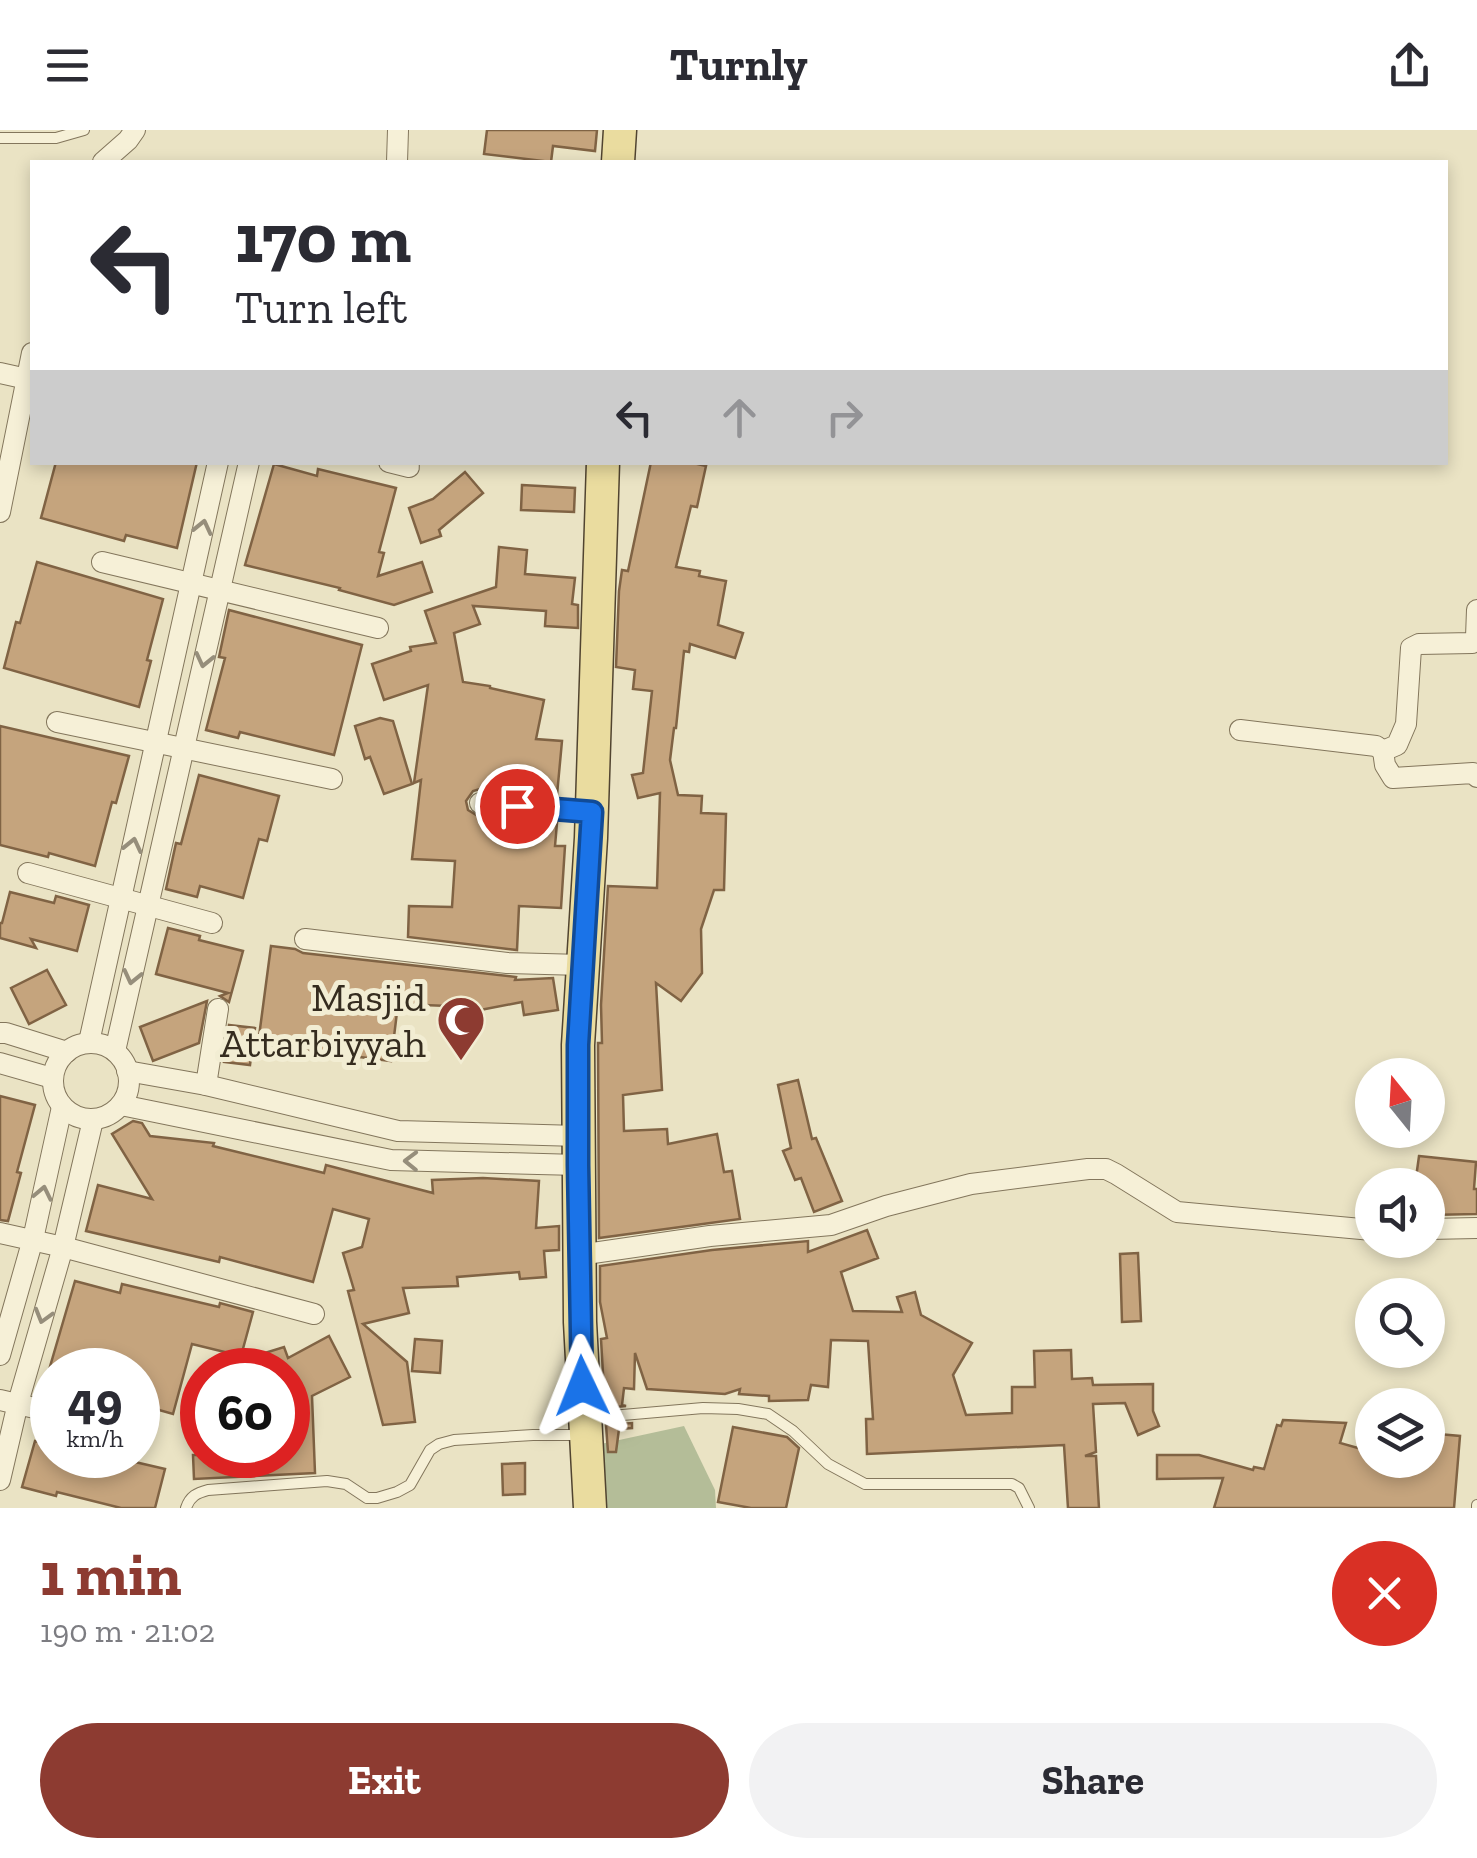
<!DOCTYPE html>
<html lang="en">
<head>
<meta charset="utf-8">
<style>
  body { margin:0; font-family:"Zilla Slab",serif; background:#f2f2f3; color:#2b2b33; height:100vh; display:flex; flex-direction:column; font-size:38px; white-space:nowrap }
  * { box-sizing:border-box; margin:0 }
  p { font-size:32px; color:#7c7c81 }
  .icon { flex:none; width:55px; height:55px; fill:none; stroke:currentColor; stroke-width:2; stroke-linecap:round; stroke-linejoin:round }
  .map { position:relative; height:1378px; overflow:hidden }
  .sheet { display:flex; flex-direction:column; background:#fff; flex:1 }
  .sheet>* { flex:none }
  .guide { position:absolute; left:30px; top:30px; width:1418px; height:305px; border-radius:0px; box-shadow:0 5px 15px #0003; background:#fff; color:#2b2b33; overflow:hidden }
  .needle { width:65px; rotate:342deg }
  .fabs { position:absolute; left:1355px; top:928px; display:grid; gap:20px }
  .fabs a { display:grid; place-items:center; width:90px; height:90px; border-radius:50%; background:#fff; box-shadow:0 5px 15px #0003; font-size:50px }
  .speed { position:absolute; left:30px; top:1218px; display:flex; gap:20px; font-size:50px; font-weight:700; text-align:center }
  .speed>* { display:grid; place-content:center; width:130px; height:130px; border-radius:50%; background:#fff; box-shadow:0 5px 15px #0003; line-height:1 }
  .speed small { font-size:25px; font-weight:400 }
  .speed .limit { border:15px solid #d22; background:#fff; color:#111 }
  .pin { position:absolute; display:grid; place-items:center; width:85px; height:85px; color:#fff; margin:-42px; border:5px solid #fff; border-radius:50%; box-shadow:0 2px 10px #0007 }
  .me { position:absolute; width:110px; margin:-55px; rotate:358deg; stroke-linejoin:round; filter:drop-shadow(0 0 8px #0008) }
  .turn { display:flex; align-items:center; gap:35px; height:210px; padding:0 40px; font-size:45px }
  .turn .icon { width:130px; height:130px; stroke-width:2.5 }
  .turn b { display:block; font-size:70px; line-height:85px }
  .lanes { display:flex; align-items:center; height:95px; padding:0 40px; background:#0003; justify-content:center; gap:50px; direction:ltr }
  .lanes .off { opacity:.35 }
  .round { display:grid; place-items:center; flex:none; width:105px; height:105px; border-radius:52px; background:#f2f2f3 }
  .head { display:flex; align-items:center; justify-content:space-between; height:170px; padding:0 40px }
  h1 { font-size:60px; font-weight:700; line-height:75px; color:#8d3b31 }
  .button { display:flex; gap:20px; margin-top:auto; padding:20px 40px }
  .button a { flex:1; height:115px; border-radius:60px; background:#8d3b31; color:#fff; font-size:40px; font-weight:700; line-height:115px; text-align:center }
  .button a+a { background:#f2f2f3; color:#2b2b33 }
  header { display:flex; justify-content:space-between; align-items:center; height:130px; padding:0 40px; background:#fff; font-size:45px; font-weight:700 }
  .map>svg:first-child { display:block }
  .cemetery { fill:#b4bd98 }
  .building { fill:#c5a47d; stroke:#806344; stroke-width:2.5 }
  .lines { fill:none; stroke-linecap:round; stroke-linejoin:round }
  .lane-casing { stroke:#83765c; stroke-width:12 }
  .street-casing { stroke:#83765c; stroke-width:22 }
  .primary-casing { stroke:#514430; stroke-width:35 }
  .lane { stroke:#f6f0d7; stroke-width:10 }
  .street { stroke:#f6f0d7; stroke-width:20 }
  .primary { stroke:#eadc9f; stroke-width:32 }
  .oneway { stroke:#968e7b }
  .route-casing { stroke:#114b97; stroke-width:25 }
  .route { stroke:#1a73e8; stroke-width:18 }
  .labels { text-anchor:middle; stroke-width:10; stroke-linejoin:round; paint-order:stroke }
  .poi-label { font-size:40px; fill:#352c1f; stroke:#f2edd3; text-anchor:end }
</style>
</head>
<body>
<header><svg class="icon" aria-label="menu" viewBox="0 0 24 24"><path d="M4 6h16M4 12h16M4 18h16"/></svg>Turnly<svg class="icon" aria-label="share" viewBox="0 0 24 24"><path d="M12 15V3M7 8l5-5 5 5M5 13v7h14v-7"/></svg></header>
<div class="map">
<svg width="1477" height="1378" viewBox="0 0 1477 1378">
  <rect width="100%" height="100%" fill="#eae3c4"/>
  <path class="cemetery" d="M684,1296L715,1360L716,1378H601L596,1315Z"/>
  <g class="building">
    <path d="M487,0H597L595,21L553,16L551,32L484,24Z"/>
    <path d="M56,332H197L177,418L126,405L124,411L41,388Z"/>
    <path d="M651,332H689L706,336L697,377L691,376L676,437L700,441L699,446L726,451L718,495L743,503L735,528L690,514L689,522L684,521L676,598H674L670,630L678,665L702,666L701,683L726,684L724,760H714L701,799L702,843L681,871L656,853L662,960L623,965L624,1001L667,999L668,1014L717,1004L724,1042L732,1041L740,1089L599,1108L598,916V913H602L601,875L608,756L657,758L660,663L638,668L632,645L643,643L652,561L633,559L635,540L616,537L619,461L622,440L628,441Z"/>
    <path d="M274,334L317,346L318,339L396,358L379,422L384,423L378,446L422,432L432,462L394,475L339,460L340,458L245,435Z"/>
    <path d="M465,342L483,363L439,400L441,406L421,413L409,378L433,369Z"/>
    <path d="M522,355L575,358L574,382L521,380Z"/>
    <path d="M499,417L527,420L525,444L575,448L572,474L578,475V498L545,496L546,481L473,476L480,494L454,503L463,552L490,556V558L544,570L536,609L562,611L557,665L480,659L473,661L466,671L468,680L478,686L557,693L555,716H565L561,778L519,776L517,820L408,807L409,776L452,777L455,731L412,729L421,650L414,653L428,555L384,570L372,534L411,521L410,517L436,513L425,481L496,457Z"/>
    <path d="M37,432L163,469L147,530L151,531L139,577L4,538L16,492L20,493Z"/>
    <path d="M229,480L362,515L334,625L240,602L238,608L206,600L225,528L219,527Z"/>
    <path d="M380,588L393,591L412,654L384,664L370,627L365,629L355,596Z"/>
    <path d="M0,596L129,626L116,673L112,672L95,736L49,723L48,727L0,715Z"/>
    <path d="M199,645L279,666L267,711L259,709L243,768L200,756L197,767L166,759L176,713L181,714Z"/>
    <path d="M10,762L54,773L56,766L89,775L77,821L31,809L36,818L0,808V793H2Z"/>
    <path d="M168,798L200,806L199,810L243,821L229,872L220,866L228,863L156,844Z"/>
    <path d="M271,816L295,819L303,823L516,847L515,850L553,848L558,880L524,885L522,872L475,881L474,877L398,874L391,931L258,914Z"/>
    <path d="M47,840L66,875L29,894L11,858Z"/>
    <path d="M207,871L199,913L153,931L140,897Z"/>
    <path d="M229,895L255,898L250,935L224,932Z"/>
    <path d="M798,950L812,1009L816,1008L842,1071L814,1082L801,1048L795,1050L783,1021L791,1018L778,955Z"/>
    <path d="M0,966L35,975L17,1042L21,1043L8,1091L0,1090Z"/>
    <path d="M133,991L142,993L150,1006L214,1013L213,1016L324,1043L326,1035L433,1063L432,1050L483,1048L539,1051L536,1098L559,1096V1120L544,1121L546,1147L520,1149L519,1142L457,1147L458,1156L403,1158L409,1183L363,1194L407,1232L415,1292L383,1295L348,1161L354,1160L343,1123L362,1117L369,1089L333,1079L313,1152L220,1127L219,1132L86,1101L98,1055L152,1069L112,1004Z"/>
    <path d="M1419,1026L1476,1032L1474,1059H1477V1084L1428,1085V1055H1415Z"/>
    <path d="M867,1100L878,1128L841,1142L853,1181L902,1182L897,1167L915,1162L921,1185L972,1213L953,1245L966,1285L1012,1283V1257H1035L1034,1221L1071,1220L1072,1249L1092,1248L1093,1255L1153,1254V1281L1159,1296L1138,1305L1125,1273L1093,1274L1096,1322L1085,1326H1096L1099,1378H1068L1064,1315L867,1324L866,1289H873L868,1211L831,1210L828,1257L811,1255L808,1270L769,1271V1266L739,1264L740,1259L725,1264L647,1259L635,1223L634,1259L624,1258L622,1275L626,1276L605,1278L601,1209L607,1208L600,1172V1136L712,1120L808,1111V1122Z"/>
    <path d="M1138,1123L1141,1191L1122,1192L1120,1124Z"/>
    <path d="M75,1151L120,1163L122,1154L219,1177L220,1173L253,1182L241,1226L192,1214L173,1284L138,1274V1240H49Z"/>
    <path d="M329,1206L350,1247L312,1266L315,1343L194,1349L193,1325H288V1240H260L255,1226L284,1217L288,1228Z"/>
    <path d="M415,1209L442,1211L440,1243L412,1241Z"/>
    <path d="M1283,1290L1346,1293L1340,1313L1372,1322V1330H1428V1303L1460,1306L1454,1378H1214L1223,1348L1157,1349V1325H1199L1253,1340L1254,1337L1264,1339L1277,1295L1281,1296Z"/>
    <path d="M632,1293V1298L619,1299L616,1322H608L606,1295Z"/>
    <path d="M733,1297L787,1307L799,1318L786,1378H751L718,1372Z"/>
    <path d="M35,1311L52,1316V1325H105L165,1339L155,1378H121L57,1362L56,1366L22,1357Z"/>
    <path d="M525,1333V1364L503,1365L502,1334Z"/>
  </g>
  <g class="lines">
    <g class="lane-casing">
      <g id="lane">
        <path d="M0,8H56L84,0"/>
        <path d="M588,1288L703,1278L738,1279L768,1284L793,1301L828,1334L865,1354H1012L1019,1358L1029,1378"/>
        <path d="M186,1378C190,1366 197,1363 208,1360L327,1351L346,1354L367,1368H377L397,1362L410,1355L430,1320L439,1314L454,1310L533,1305H579"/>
        <path d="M1477,1378V1375"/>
      </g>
    </g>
    <g class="street-casing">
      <g id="street">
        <path d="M103,32L128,10L135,0"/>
        <path d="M397,32L398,0"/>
        <path d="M0,243L27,249"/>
        <path d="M389,332L409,337"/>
        <path d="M0,382L32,223"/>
        <path d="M102,432L378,498"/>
        <path d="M57,592L332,649"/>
        <path d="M1240,600L1376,616L1383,621L1385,635L1393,648L1473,643L1477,647"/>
        <path d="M1383,621L1397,615L1406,594L1411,518L1419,514L1472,513L1476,507L1477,480"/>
        <path d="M480,673L592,682"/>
        <path d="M28,743L212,793"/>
        <path d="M305,809L507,833L582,835"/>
        <path d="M0,903H6L67,922"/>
        <path d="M89,912L218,332"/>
        <circle cx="91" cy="951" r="38"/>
        <path d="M115,921L249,332"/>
        <path d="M0,933L52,948"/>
        <path d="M127,941L206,955L398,1001L578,1006"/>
        <path d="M206,955L218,879"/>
        <path d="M121,975L391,1030L578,1035"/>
        <path d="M1428,1099L1477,1098"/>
        <path d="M0,1103L63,1117L314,1184"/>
        <path d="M579,1125L710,1106L831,1095L886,1076L971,1054L1088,1039H1106L1116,1044L1177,1082L1372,1100"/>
        <path d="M0,1225L33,1109L62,977"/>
        <path d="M0,1270L52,1282"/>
        <path d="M0,1350L18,1273L63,1117L93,990"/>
      </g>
    </g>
    <g class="primary-casing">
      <g id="primary">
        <path d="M618,32L620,0"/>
        <path d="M590,1378L580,1192L578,915L591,708L603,332"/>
      </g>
    </g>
    <use href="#lane" class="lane"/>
    <use href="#street" class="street"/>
    <use href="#primary" class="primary"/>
  </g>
  <defs><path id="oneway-chevron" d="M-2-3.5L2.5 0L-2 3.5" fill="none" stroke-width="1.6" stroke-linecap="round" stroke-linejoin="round" transform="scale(2.5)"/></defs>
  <g class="oneway">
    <use href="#oneway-chevron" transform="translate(203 397) rotate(-77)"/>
    <use href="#oneway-chevron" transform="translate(204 530) rotate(103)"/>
    <use href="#oneway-chevron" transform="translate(133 715) rotate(-77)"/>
    <use href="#oneway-chevron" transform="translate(132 847) rotate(103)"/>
    <use href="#oneway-chevron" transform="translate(411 1031) rotate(-179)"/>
    <use href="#oneway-chevron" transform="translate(43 1063) rotate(-78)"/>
    <use href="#oneway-chevron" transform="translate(43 1186) rotate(106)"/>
  </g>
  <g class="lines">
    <g class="route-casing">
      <path id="route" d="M517,676L592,682L578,915V1035L582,1256"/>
    </g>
    <use href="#route" class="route"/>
  </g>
  <defs>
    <g id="mosque-pin" transform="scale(2.5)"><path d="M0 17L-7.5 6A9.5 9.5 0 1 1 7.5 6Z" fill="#8d3b31" stroke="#f2edd3"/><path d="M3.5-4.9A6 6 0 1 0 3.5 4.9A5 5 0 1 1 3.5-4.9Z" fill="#fff"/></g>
  </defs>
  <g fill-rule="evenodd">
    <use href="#mosque-pin" x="461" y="890"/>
  </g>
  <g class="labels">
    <g class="poi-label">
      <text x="426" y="881">Masjid<tspan x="426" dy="46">Attarbiyyah</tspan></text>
    </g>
  </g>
</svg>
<div class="fabs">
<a><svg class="needle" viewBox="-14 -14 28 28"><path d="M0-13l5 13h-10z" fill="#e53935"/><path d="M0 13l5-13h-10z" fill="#7c7c81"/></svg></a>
<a><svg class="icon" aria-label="sound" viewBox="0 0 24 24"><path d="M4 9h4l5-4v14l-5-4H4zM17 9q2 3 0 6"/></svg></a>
<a><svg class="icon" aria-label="search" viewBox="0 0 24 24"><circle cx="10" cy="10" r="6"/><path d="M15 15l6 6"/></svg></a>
<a><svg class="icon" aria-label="layers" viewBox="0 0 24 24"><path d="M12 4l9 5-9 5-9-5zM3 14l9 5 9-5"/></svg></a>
</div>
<div class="speed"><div>49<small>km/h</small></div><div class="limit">60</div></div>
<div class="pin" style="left:517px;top:676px;background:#d93025"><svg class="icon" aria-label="arrive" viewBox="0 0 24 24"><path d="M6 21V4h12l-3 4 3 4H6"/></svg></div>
<svg class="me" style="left:582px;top:1256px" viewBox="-20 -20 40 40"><path d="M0-17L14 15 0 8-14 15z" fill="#1a73e8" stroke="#fff" stroke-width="4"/></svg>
<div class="guide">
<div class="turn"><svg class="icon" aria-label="left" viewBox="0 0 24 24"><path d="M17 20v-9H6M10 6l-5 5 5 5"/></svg><div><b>170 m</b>Turn left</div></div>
<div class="lanes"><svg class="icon" aria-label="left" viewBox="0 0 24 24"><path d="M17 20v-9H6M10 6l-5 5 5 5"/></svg><svg class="icon off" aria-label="ahead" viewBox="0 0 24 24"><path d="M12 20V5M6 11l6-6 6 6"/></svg><svg class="icon off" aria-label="right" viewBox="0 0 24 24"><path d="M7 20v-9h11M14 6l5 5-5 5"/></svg></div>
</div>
</div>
<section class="sheet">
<div class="head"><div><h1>1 min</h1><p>190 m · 21:02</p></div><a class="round" style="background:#d93025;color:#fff"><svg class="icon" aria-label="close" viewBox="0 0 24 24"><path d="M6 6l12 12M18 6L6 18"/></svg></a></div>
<div class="button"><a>Exit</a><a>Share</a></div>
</section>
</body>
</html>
